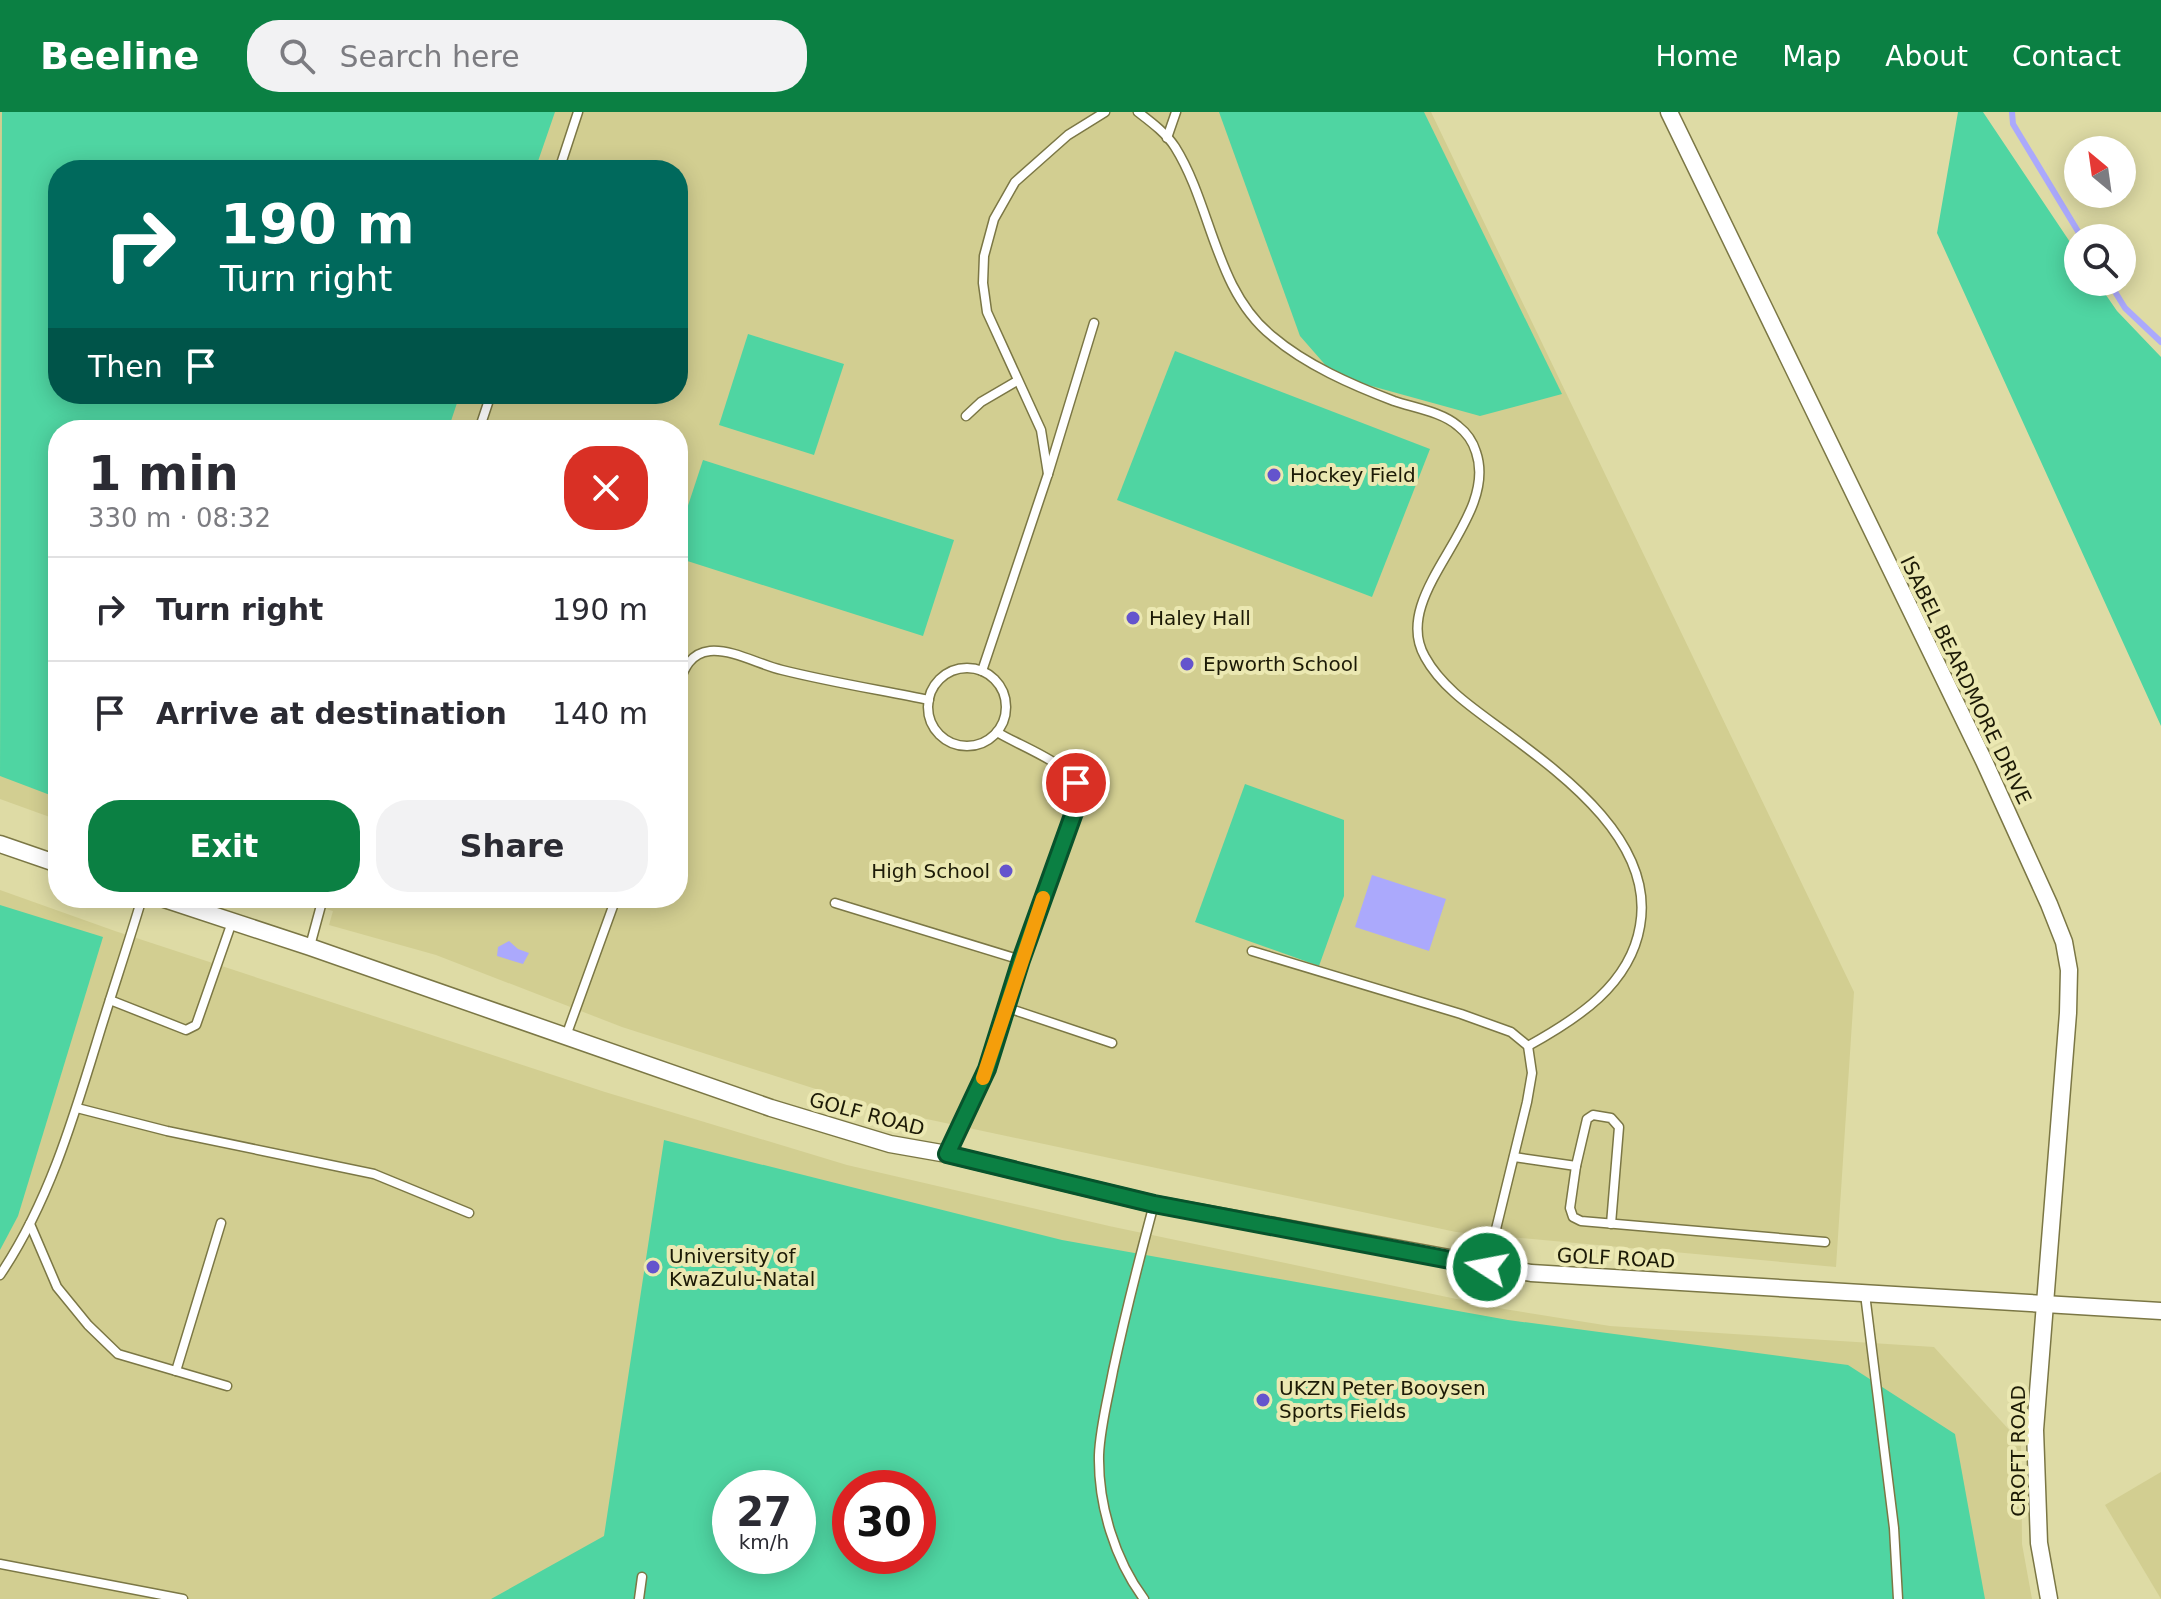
<!DOCTYPE html>
<html lang="en">
<head>
<meta charset="utf-8">
<style>
  body { margin:0; font-family:"DejaVu Sans",sans-serif; background:#f2f2f3; color:#2b2b33; height:100vh; display:flex; flex-direction:column; font-size:30px; white-space:nowrap }
  * { box-sizing:border-box; margin:0 }
  p { font-size:26px; color:#7c7c81 }
  .icon { flex:none; width:44px; height:44px; fill:none; stroke:currentColor; stroke-width:2; stroke-linecap:round; stroke-linejoin:round }
  .map { position:relative; flex:1; overflow:hidden }
  .side { position:absolute; left:48px; top:308px; width:640px; height:488px; display:flex; flex-direction:column; background:#fff; border-radius:32px; box-shadow:0 4px 20px #0003 }
  .side>* { flex:none }
  .top-card { position:absolute; left:48px; top:48px; width:640px; height:244px; border-radius:32px; box-shadow:0 4px 20px #0003; background:#00695c; color:#fff; overflow:hidden }
  .needle { width:52px; rotate:331deg }
  .tools { position:absolute; left:2064px; top:24px; display:grid; gap:16px }
  .tools a { display:grid; place-items:center; width:72px; height:72px; border-radius:50%; background:#fff; box-shadow:0 4px 20px #0003; font-size:40px }
  .speed { position:absolute; left:712px; top:1358px; display:flex; gap:16px; font-size:40px; font-weight:700; text-align:center }
  .speed>* { display:grid; place-content:center; width:104px; height:104px; border-radius:50%; background:#fff; box-shadow:0 4px 20px #0003; line-height:1 }
  .speed small { font-size:20px; font-weight:400 }
  .speed .limit { border:12px solid #d22; background:#fff; color:#111 }
  .pin { position:absolute; display:grid; place-items:center; width:68px; height:68px; color:#fff; margin:-34px; border:4px solid #fff; border-radius:50%; box-shadow:0 2px 8px #0007 }
  .me { position:absolute; width:88px; margin:-44px; rotate:281deg; stroke-linejoin:round; filter:drop-shadow(0 0 6px #0008) }
  .turn { display:flex; align-items:center; gap:28px; height:168px; padding:0 40px; font-size:36px }
  .turn .icon { width:104px; height:104px; stroke-width:2.5 }
  .turn b { display:block; font-size:56px; line-height:68px }
  .then { display:flex; align-items:center; height:76px; padding:0 40px; background:#0003; gap:16px; font-size:30px }
  .round { display:grid; place-items:center; flex:none; width:84px; height:84px; border-radius:32px; background:#f2f2f3 }
  .overview { display:flex; align-items:center; justify-content:space-between; height:136px; padding:0 40px }
  h1 { font-size:48px; font-weight:600; line-height:60px }
  .action { display:flex; gap:16px; margin-top:auto; padding:16px 40px }
  .action a { flex:1; height:92px; border-radius:32px; background:#0b8043; color:#fff; font-size:32px; font-weight:600; line-height:92px; text-align:center }
  .action a+a { background:#f2f2f3; color:#2b2b33 }
  ul { padding:0; list-style:none }
  li { display:flex; align-items:center; gap:24px; height:104px; padding:0 40px; border-top:2px solid #e1e1e2 }
  li div { flex:1 }
  li b { display:block; font-size:30px }
  li em { font-style:normal }
  header { display:flex; align-items:center; gap:48px; box-sizing:border-box; height:112px; padding:0 40px; background:#0b8043; color:#fff }
  header strong { font-size:38px }
  nav { display:flex; gap:44px; margin-inline-start:auto; font-size:28px }
  .search { width:560px; height:72px; background:#f2f2f3; display:flex; align-items:center; gap:20px; box-sizing:border-box; padding:0 28px; border-radius:32px; color:#7c7c81; font-size:30px }
  .map>svg:first-child { display:block }
  .built { fill:#d2ce91; fill-rule:evenodd }
  .green { fill:#4fd5a2; fill-rule:evenodd }
  .water { fill:#aba9fc }
  .lines { fill:none; stroke-linecap:round; stroke-linejoin:round }
  .stream { stroke:#aba9fc; stroke-width:6 }
  .lane-casing { stroke:#7b7745; stroke-width:11 }
  .street-casing { stroke:#7b7745; stroke-width:19 }
  .lane { stroke:#fff; stroke-width:8 }
  .street { stroke:#fff; stroke-width:16 }
  .route-casing { stroke:#07532c; stroke-width:20 }
  .route { stroke:#0b8043; stroke-width:14 }
  .slow { stroke:#f59e0b; stroke-width:14 }
  .poi-dot { fill:#6454cd; stroke:#ebe8b2; stroke-width:3 }
  .labels { text-anchor:middle; stroke-width:8; stroke-linejoin:round; paint-order:stroke }
  .poi-label { font-size:20px; fill:#1c1a06; stroke:#ebe8b2; text-anchor:start }
  .street-label { font-size:20px; fill:#1c1a06; stroke:#ebe8b2 }
</style>
</head>
<body>
<header>
<strong>Beeline</strong>
<div class="search"><svg class="icon" aria-label="search" viewBox="0 0 24 24"><circle cx="10" cy="10" r="6"/><path d="M15 15l6 6"/></svg>Search here</div>
<nav><a>Home</a><a>Map</a><a>About</a><a>Contact</a></nav>
</header>
<div class="map">
<svg width="2161" height="1487" viewBox="0 0 2161 1487">
  <rect width="100%" height="100%" fill="#dedba5"/>
  <g class="built">
    <path d="M0,0H1431L1854,880L1836,1155L1456,1120L875,996L622,915L436,843L329,813L333,799L285,786H678V318H58V708L0,687ZM58,58H678V282H58Z"/>
    <path d="M0,778L115,819L605,980L847,1053L1109,1114L1504,1197L1610,1214L1934,1235L2021,1331L2022,1432L2032,1487H0ZM730,1376H798V1444H730ZM850,1376H918V1444H850Z"/>
    <path d="M2161,1360V1487L2105,1393Z"/>
  </g>
  <g class="green">
    <path d="M2,0H555L535,58H58V282H460L448,318H58V686L0,664Z"/>
    <path d="M1219,0H1424L1562,282L1480,304L1335,264L1300,224Z"/>
    <path d="M1958,0H1983L2078,142V170H2097L2117,199L2161,245V614L1937,121Z"/>
    <path d="M748,222L844,252L814,343L719,313Z"/>
    <path d="M1175,239L1430,337L1372,485L1117,388Z"/>
    <path d="M703,348L954,428L923,524L678,446V424Z"/>
    <path d="M1245,672L1344,708V784L1319,854L1195,810Z"/>
    <path d="M0,793L103,825L18,1104L0,1138Z"/>
    <path d="M664,1028L1062,1128L1508,1208L1848,1253L1955,1322L1985,1487H491L604,1424ZM730,1376H798V1444H730ZM850,1376H918V1444H850Z"/>
  </g>
  <g class="water">
    <path d="M1372,763L1446,787L1429,839L1355,815Z"/>
    <path d="M509,829L518,837L529,841L523,852L497,844L498,835Z"/>
  </g>
  <g class="lines">
    <g class="stream">
      <path d="M2012,0L2013,12L2082,126"/>
      <path d="M2109,170L2125,196L2161,230"/>
    </g>
    <g class="lane-casing">
      <g id="lane">
        <path d="M1138,0C1151,10 1166,21 1175,35C1212,94 1215,178 1272,224C1306,253 1352,273 1394,289C1415,296 1442,300 1458,314C1467,321 1473,330 1476,340C1500,409 1388,481 1425,545C1443,578 1479,600 1508,622C1566,665 1655,731 1640,814C1630,873 1577,907 1528,934"/>
        <path d="M1167,26L1176,0"/>
        <path d="M559,58L578,0"/>
        <path d="M966,304L981,290L1017,269"/>
        <path d="M479,318L491,282"/>
        <path d="M1048,362L1041,318L987,200L983,171L984,144L994,107L1015,70L1068,23L1105,0"/>
        <circle cx="967" cy="595" r="39"/>
        <path d="M982,559L1048,362L1094,211"/>
        <path d="M678,573C684,557 690,541 710,539C733,537 760,553 782,558C830,570 880,578 929,588"/>
        <path d="M835,791L1021,848"/>
        <path d="M310,834L323,786"/>
        <path d="M1252,839L1461,902L1511,920L1528,934L1532,961L1527,990L1487,1154"/>
        <path d="M110,888L186,918L196,913L232,810"/>
        <path d="M1008,896L1112,931"/>
        <path d="M566,924L616,786"/>
        <path d="M77,996L167,1019L374,1062L469,1101"/>
        <path d="M947,1042L987,957L1021,848L1076,695C1077,688 1079,682 1077,675C1070,651 1017,633 997,620"/>
        <path d="M1514,1045L1576,1054L1570,1096L1573,1105L1581,1109L1825,1130"/>
        <path d="M1576,1054L1587,1007L1593,1003L1611,1006L1619,1015L1611,1112"/>
        <path d="M30,1112L57,1175L88,1213L118,1242L227,1274"/>
        <path d="M0,1163C48,1092 73,1008 98,926C112,880 128,833 142,786"/>
        <path d="M1865,1182L1894,1416L1898,1487"/>
        <path d="M176,1259L221,1111"/>
        <path d="M0,1452L183,1487"/>
        <path d="M639,1487L642,1465"/>
        <path d="M1144,1487C1115,1448 1098,1393 1099,1343C1100,1316 1108,1286 1113,1259C1125,1203 1139,1148 1154,1092"/>
      </g>
    </g>
    <g class="street-casing">
      <g id="street">
        <path d="M1669,0L1984,649L2049,792L2064,830L2069,858L2068,901L2035,1318L2039,1431L2049,1487"/>
        <path d="M0,732L58,752"/>
        <path d="M161,786L310,835L771,996L890,1032L947,1042L1154,1092L1531,1161L2161,1199"/>
      </g>
    </g>
    <use href="#lane" class="lane"/>
    <use href="#street" class="street"/>
  </g>
  <g class="lines">
    <g class="route-casing">
      <path id="route" d="M1076,671L1078,680L1076,695L1021,848L987,957L947,1042L1154,1092L1487,1155"/>
    </g>
    <use href="#route" class="route"/>
    <path class="slow" d="M983,966L1043,786"/>
  </g>
  <g class="poi-dot">
    <circle cx="1274" cy="363" r="8"/>
    <circle cx="1133" cy="506" r="8"/>
    <circle cx="1187" cy="552" r="8"/>
    <circle cx="1006" cy="759" r="8"/>
    <circle cx="653" cy="1155" r="8"/>
    <circle cx="1263" cy="1288" r="8"/>
  </g>
  <g class="labels">
    <g class="poi-label">
      <text x="1290" y="370">Hockey Field</text>
      <text x="1149" y="513">Haley Hall</text>
      <text x="1203" y="559">Epworth School</text>
      <text x="990" y="766" text-anchor="end">High School</text>
      <text x="669" y="1151">University of<tspan x="669" dy="23">KwaZulu-Natal</tspan></text>
      <text x="1279" y="1283">UKZN Peter Booysen<tspan x="1279" dy="23">Sports Fields</tspan></text>
    </g>
    <g class="street-label">
      <text transform="translate(1966 568) rotate(64)" y="7">ISABEL BEARDMORE DRIVE</text>
      <text transform="translate(867 1002) rotate(15)" y="7">GOLF ROAD</text>
      <text transform="translate(1616 1146) rotate(3)" y="7">GOLF ROAD</text>
      <text transform="translate(2018 1339) rotate(-90)" y="7">CROFT ROAD</text>
    </g>
  </g>
</svg>
<div class="tools">
<a><svg class="needle" viewBox="-14 -14 28 28"><path d="M0-13l5 13h-10z" fill="#e53935"/><path d="M0 13l5-13h-10z" fill="#7c7c81"/></svg></a>
<a><svg class="icon" aria-label="search" viewBox="0 0 24 24"><circle cx="10" cy="10" r="6"/><path d="M15 15l6 6"/></svg></a>
</div>
<div class="speed"><div>27<small>km/h</small></div><div class="limit">30</div></div>
<div class="pin" style="left:1076px;top:671px;background:#d93025"><svg class="icon" aria-label="arrive" viewBox="0 0 24 24"><path d="M6 21V4h12l-3 4 3 4H6"/></svg></div>
<svg class="me" style="left:1487px;top:1155px" viewBox="-20 -20 40 40"><circle r="17" fill="#0b8043" stroke="#fff" stroke-width="3"/><path d="M0-11L8 9 0 5-8 9z" fill="#fff"/></svg>
<div class="top-card">
<div class="turn"><svg class="icon" aria-label="right" viewBox="0 0 24 24"><path d="M7 20v-9h11M14 6l5 5-5 5"/></svg><div><b>190 m</b>Turn right</div></div>
<div class="then">Then<svg class="icon" aria-label="arrive" viewBox="0 0 24 24"><path d="M6 21V4h12l-3 4 3 4H6"/></svg></div>
</div>
<section class="side">
<div class="overview"><div><h1>1 min</h1><p>330 m · 08:32</p></div><a class="round" style="background:#d93025;color:#fff"><svg class="icon" aria-label="close" viewBox="0 0 24 24"><path d="M6 6l12 12M18 6L6 18"/></svg></a></div>
<ul>
<li><svg class="icon" aria-label="right" viewBox="0 0 24 24"><path d="M7 20v-9h11M14 6l5 5-5 5"/></svg><div><b>Turn right</b></div><em>190 m</em></li>
<li><svg class="icon" aria-label="arrive" viewBox="0 0 24 24"><path d="M6 21V4h12l-3 4 3 4H6"/></svg><div><b>Arrive at destination</b></div><em>140 m</em></li>
</ul>
<div class="action"><a>Exit</a><a>Share</a></div>
</section>
</div>
</body>
</html>
